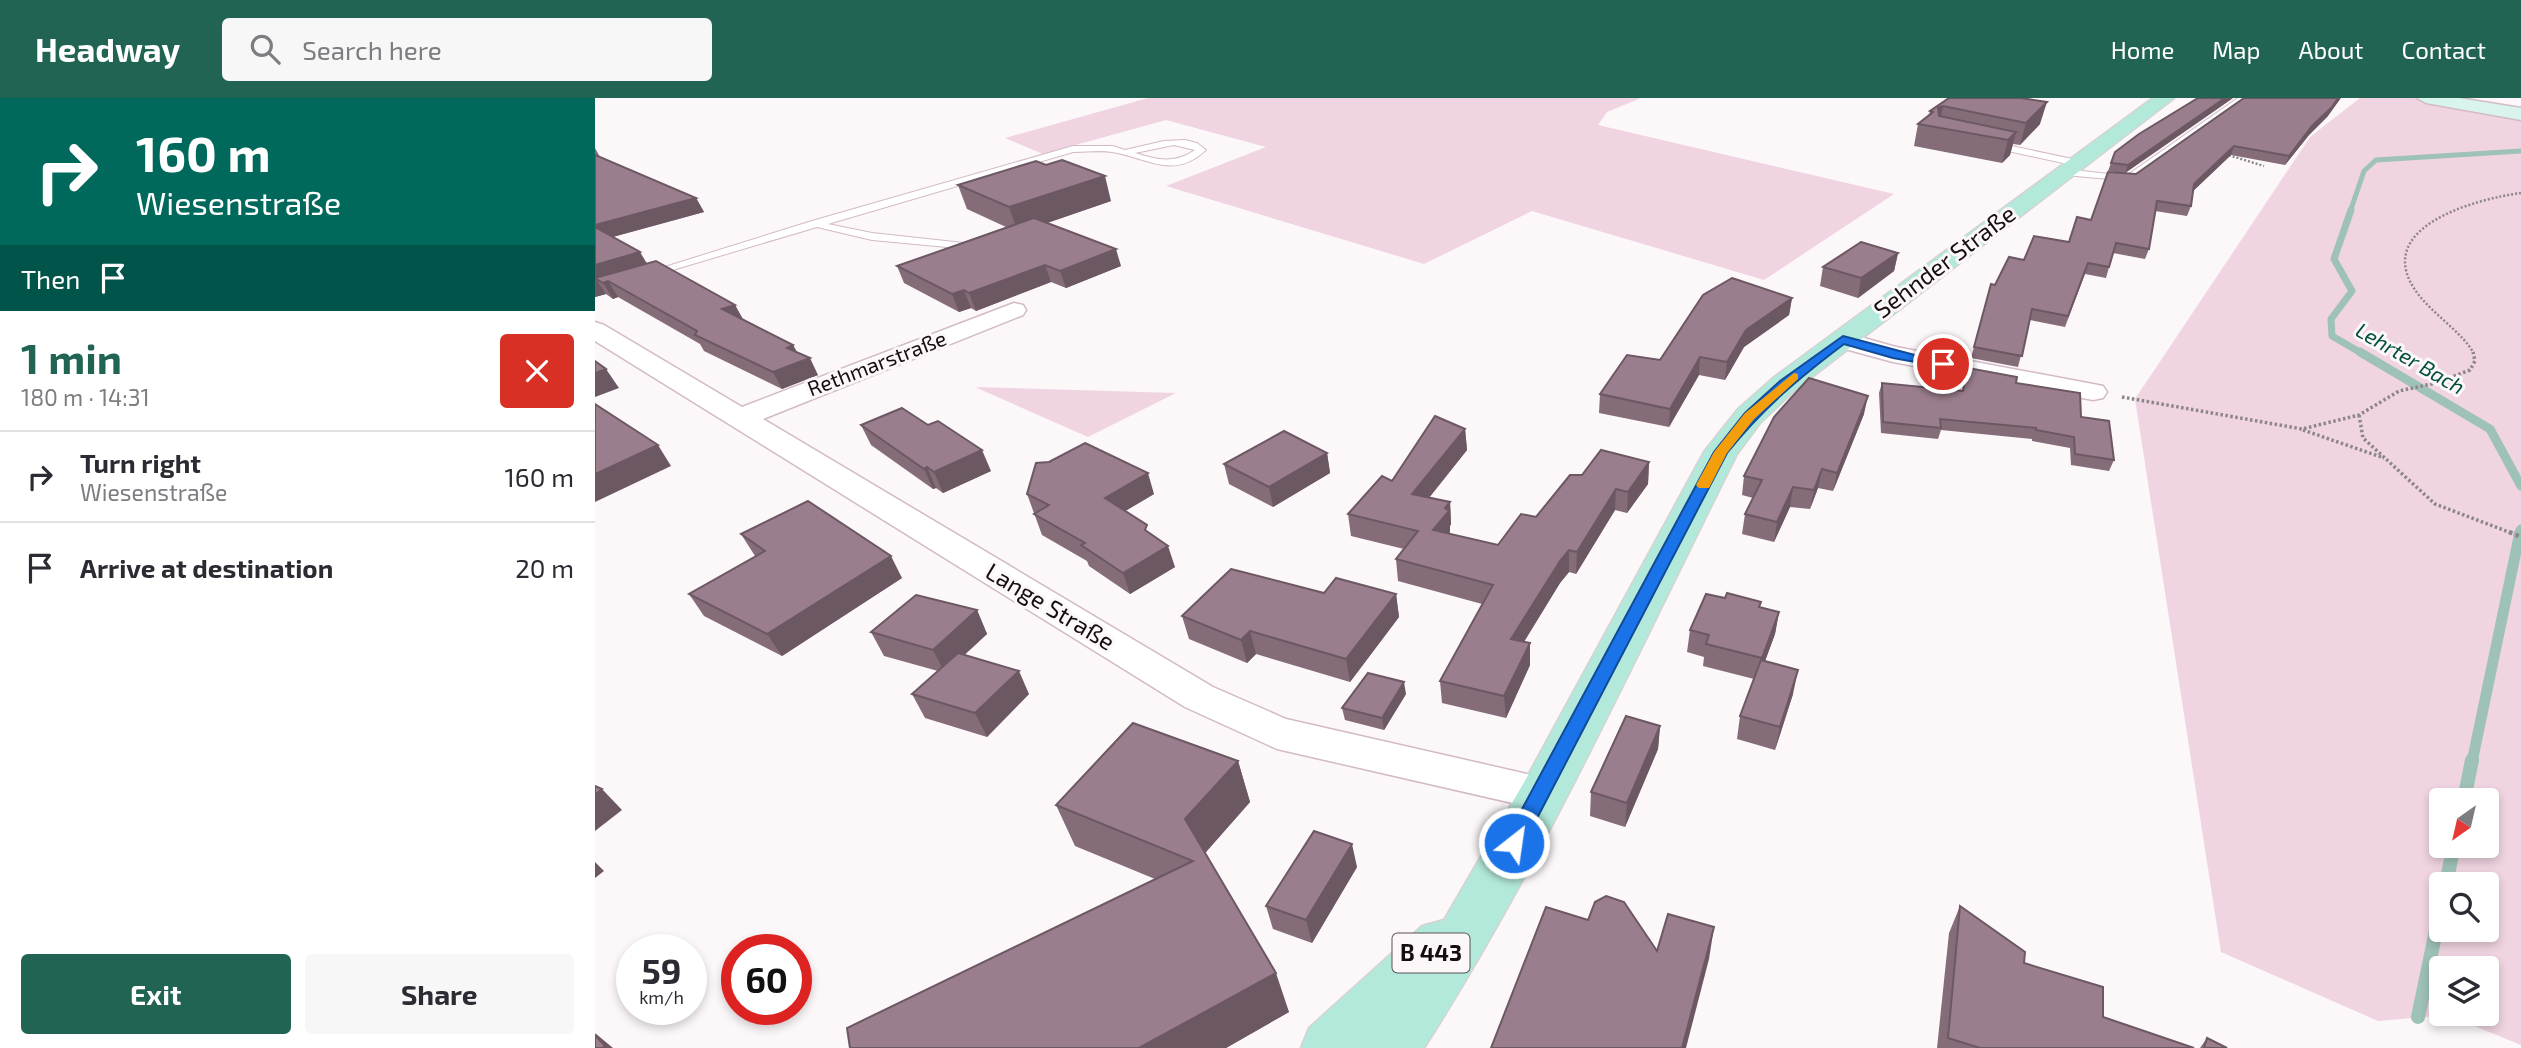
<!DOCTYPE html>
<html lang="en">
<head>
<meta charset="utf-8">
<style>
  body { margin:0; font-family:"Exo 2",sans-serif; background:#f7f7f7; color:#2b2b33; height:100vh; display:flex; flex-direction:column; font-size:26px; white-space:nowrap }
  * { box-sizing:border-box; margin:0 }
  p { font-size:23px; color:#7c7c81 }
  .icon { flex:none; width:38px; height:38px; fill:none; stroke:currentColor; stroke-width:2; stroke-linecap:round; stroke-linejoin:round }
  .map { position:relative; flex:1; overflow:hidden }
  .panel { display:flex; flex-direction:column; background:#fff; width:595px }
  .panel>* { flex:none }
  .guide { background:#00695c; color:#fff; overflow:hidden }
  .needle { width:46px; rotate:214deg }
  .fabs { position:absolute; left:1834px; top:690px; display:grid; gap:14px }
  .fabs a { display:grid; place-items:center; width:70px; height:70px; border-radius:7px; background:#fff; box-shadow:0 4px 10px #0003; font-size:35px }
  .speed { position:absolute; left:21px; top:836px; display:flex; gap:14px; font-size:35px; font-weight:700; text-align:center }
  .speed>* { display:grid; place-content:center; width:91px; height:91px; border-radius:50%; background:#fff; box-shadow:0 4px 10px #0003; line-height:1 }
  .speed small { font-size:18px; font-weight:400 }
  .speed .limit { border:10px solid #d22; background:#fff; color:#111 }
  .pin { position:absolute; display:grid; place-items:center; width:60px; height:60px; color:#fff; margin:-30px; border:4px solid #fff; border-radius:50%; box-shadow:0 2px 7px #0007 }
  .me { position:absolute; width:77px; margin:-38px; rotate:30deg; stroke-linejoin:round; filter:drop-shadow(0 0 5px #0008) }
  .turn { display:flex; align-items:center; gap:24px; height:147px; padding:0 21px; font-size:32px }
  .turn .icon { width:91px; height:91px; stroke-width:2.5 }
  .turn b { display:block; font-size:49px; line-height:60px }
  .then { display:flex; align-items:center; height:66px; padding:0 21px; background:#0003; gap:14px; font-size:26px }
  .round { display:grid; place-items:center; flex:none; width:74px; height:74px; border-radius:7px; background:#f7f7f7 }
  .head { display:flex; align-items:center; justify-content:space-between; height:119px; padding:0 21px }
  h1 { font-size:42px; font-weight:700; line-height:52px; color:#216454 }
  .cta { display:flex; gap:14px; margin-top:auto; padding:14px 21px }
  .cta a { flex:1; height:80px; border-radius:7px; background:#216454; color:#fff; font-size:28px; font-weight:700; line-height:80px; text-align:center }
  .cta a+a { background:#f7f7f7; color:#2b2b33 }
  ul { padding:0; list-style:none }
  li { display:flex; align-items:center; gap:21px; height:91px; padding:0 21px; border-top:2px solid #e1e1e2 }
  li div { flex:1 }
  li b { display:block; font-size:26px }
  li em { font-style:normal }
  header { display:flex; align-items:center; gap:42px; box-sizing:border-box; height:98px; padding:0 35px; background:#216454; color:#fff }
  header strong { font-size:33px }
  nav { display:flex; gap:38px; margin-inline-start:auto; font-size:24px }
  .search { width:490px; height:63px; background:#f7f7f7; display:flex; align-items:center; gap:18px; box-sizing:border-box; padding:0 24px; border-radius:7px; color:#7c7c81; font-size:26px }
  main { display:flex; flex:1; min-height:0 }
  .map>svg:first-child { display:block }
  .green { fill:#f0d4e1; fill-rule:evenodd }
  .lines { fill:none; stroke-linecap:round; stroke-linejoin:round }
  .stream-far4 { stroke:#9ec2b7; stroke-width:5 }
  .stream-far3 { stroke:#9ec2b7; stroke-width:7 }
  .stream-far2 { stroke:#9ec2b7; stroke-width:9 }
  .stream-far1 { stroke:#9ec2b7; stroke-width:11 }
  .stream { stroke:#9ec2b7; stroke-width:14 }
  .lane-casing { stroke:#d2bac6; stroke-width:2 }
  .street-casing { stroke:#d2bac6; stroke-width:3 }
  .secondary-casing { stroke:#d2bac6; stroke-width:3 }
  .primary-casing { stroke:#d5d3d4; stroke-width:3 }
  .path-far2 { stroke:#8d8689; stroke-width:2.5; stroke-dasharray:2 2; stroke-linecap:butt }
  .path-far1 { stroke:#8d8689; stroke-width:3.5; stroke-dasharray:2.5 2.5; stroke-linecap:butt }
  .path { stroke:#8d8689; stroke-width:4.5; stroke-dasharray:3.5 3.5; stroke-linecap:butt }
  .lane { fill:#fff; fill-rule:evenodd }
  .street { fill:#fff; fill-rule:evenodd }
  .secondary { fill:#d8f4ed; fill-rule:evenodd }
  .primary { fill:#b2e9da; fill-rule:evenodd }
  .wall { fill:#856c79 }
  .shaded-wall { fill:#6c5863 }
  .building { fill:#9b7e8d; stroke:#6c5863; stroke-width:2 }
  .route { fill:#1a73e8; stroke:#114b97; stroke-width:2 }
  .slow { fill:#f59e0b }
  .labels { text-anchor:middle; stroke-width:6; stroke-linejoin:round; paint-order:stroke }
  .far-water-label { font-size:21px; font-style:italic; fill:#014e3f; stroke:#fcf7f9 }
  .far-street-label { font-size:21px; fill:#150d11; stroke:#fcf7f9 }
  .shield { fill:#fcf7f9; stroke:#5a5357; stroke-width:2 }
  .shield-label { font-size:23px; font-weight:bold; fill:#150d11 }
  .street-label { font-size:24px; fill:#150d11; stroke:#fcf7f9 }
</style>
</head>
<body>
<header>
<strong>Headway</strong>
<div class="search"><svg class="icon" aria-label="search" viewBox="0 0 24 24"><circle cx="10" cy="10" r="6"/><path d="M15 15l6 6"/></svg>Search here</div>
<nav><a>Home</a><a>Map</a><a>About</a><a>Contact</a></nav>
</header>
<main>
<section class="panel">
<div class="guide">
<div class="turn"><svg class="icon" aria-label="right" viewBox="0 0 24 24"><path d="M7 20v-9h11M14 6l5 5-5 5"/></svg><div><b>160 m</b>Wiesenstraße</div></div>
<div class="then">Then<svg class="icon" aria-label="arrive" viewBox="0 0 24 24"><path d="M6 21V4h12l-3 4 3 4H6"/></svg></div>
</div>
<div class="head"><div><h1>1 min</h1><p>180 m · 14:31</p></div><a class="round" style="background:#d93025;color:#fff"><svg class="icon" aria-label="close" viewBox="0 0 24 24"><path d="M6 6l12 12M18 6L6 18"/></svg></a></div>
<ul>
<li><svg class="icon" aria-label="right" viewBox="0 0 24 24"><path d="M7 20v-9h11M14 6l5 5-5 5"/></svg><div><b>Turn right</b><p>Wiesenstraße</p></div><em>160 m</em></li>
<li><svg class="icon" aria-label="arrive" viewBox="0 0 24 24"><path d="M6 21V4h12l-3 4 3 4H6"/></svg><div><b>Arrive at destination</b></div><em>20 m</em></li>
</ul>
<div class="cta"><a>Exit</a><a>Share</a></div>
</section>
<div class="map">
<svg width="1926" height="950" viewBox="0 0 1926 950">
  <rect width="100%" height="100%" fill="#fcf7f9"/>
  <g class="green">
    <path d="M553,0H1046L1012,14L1003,27L1299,96L1169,182L937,113L829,166L571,88L671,49L571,22L448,56L410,40Z"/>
    <path d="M1765,0H1823L1926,18V947L1852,917L1783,923L1626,854L1540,301L1715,39ZM1846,702H1892V747H1846ZM1846,786H1892V831H1846ZM1846,870H1892V915H1846Z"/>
    <path d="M380,289L581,295L493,339Z"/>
  </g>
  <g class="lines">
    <path class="stream-far4" d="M1755,114L1769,73L1781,62L1926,53"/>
    <path class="stream-far3" d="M1756,112L1739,161L1757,193L1736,221L1737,238L1768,256"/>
    <g class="stream-far2">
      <path d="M1765,254L1895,331L1926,388"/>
      <path d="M1925,436L1926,431"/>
    </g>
    <path class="stream-far1" d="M1877,664L1925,434"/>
    <g class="stream">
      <path d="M1869,702L1877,662"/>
      <path d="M1851,786L1859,747"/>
      <path d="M1823,919L1846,809"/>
    </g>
    <g class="lane-casing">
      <g id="lane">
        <path d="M1643,0H1652L1536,83L1470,77L1465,74L1470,71L1531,78Z"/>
        <path d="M590,42L602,45L611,52C578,83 552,59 517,54C505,52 491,54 478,54L233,126L277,135L378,146V150L374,151L277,142L222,129L54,179L44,177L217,123L478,48H518L530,52L569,43ZM579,47L600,52C580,66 562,62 540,55Z"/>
        <path d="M1393,43L1482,62L1487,65L1482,68L1390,48L1388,46Z"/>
      </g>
    </g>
    <g class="street-casing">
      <g id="street">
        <path d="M419,205L428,207L431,212L428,217L168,321L618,589L691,621L963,683L970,695L963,707L948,712L682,651L590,609L0,243V224L9,227L147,309Z"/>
        <path d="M1248,234L1301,249L1498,286L1508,288L1512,294L1508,300L1498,302L1298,264L1239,248L1235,242L1239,236Z"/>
      </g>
    </g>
    <g class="secondary-casing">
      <path id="secondary" d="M1822,0H1864L1926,10V22L1831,5Z"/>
    </g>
    <g class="primary-casing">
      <path id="primary" d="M1558,0H1579L1200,292L1165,325L1142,356C1043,554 948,764 829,950H706L714,930L827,828L849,822L931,681L1109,354L1143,311L1178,280Z"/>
    </g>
    <g class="path-far2">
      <path d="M1630,56L1669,68"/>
      <path d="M1879,256C1869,236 1838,216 1823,196C1773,130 1880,101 1926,95"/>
    </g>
    <g class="path-far1">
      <path d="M1527,299L1707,331L1764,317L1804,293L1841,285L1875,272L1880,263L1878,254"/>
      <path d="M1764,317L1768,340L1840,406L1919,436"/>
      <path d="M1708,332L1789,360"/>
    </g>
    <path class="path" d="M1914,434L1926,439"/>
    <use href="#lane" class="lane"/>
    <use href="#street" class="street"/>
    <use href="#secondary" class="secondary"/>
    <use href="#primary" class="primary"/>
  </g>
  <g class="wall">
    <path d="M1354,0L1445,26L1425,47L1418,46L1415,57L1407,65L1319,48L1323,26L1334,17L1335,13Z"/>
    <path d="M1638,0L1530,75L1541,76L1733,18L1714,37L1690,67L1636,57L1598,93L1596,108L1592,118L1560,113L1554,151L1550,161L1518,155L1511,180L1490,176L1470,229L1435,222L1423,269L1376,260L1396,186L1400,187L1429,162L1474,144L1496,122L1528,75L1513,73L1520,54Z"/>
    <path d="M0,50L5,59L101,100L109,114L18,139L52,165L140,207L148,221L198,247L202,254L223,277L187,291L109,253L105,246L23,199L18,201L11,196L0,199Z"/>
    <path d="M363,87L516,103L452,125L526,168L471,190L456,184L381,213L376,210L364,214L309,185L302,168L411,129L372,111Z"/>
    <path d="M1303,155L1299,173L1263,200L1225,188L1228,169Z"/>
    <path d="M1197,200L1194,217L1149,249L1130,282L1104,277L1074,329L1004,315L1005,296L1065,262Z"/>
    <path d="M1373,270L1421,285L1486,319L1519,362L1514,373L1476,367L1475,350L1437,343V341L1346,332L1343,341L1286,335L1284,295L1287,285L1367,293Z"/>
    <path d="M1269,316L1238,393L1223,390L1215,411L1195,409L1179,444L1147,436L1150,416L1158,400L1147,397L1149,378Z"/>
    <path d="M266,327L396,373L348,395L341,390L338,391L276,347Z"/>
    <path d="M870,331L872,352L834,400L855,404L856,426L855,428V434L854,436L903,447L941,419L987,377L1054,364L1053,386L1032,415L1020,412L981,476L974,474L965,485L929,544L935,545V567L911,620L847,605L845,583L887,506L803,483L801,461L809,451L756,438L753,416L797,383Z"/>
    <path d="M732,355L735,375L678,409L634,386L629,366Z"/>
    <path d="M432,396H559L530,413L554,435L580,469L535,496L494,468L492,463L447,437Z"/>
    <path d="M146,436L307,480L187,558L109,518L94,496L160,458Z"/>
    <path d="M729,495L801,496L804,519L755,584L661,556L652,565L594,541L587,518Z"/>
    <path d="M1165,509L1184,514L1180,536L1170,563L1198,596L1180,652L1142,641L1145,618L1159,581L1108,568L1109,559L1092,554L1095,532Z"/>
    <path d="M382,512L392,536L369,557L434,596L392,639L330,620L317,596L343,573L289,558L276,534Z"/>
    <path d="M811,596L789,632L750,622L747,610Z"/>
    <path d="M1065,628L1063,651L1030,729L995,718L996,694Z"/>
    <path d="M643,663L655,704L610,755L694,914L631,950H255L560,781L480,748L461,707Z"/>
    <path d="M762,769L717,845L678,831L671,808Z"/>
    <path d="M1365,808L1429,865L1508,919L1599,950H1342L1354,835Z"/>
    <path d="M1612,940L1632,950H1605Z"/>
  </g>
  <g class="shaded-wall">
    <path d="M1630,0H1638L1530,75L1533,67Z"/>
    <path d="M1743,0H1746L1733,18L1714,37L1690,67L1694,58L1717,28Z"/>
    <path d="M1452,4L1445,26L1425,47L1431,25Z"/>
    <path d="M1348,8L1344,29L1343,10Z"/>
    <path d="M1421,34L1415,57L1407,65L1413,42Z"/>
    <path d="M1639,48L1636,57L1595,96L1599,86Z"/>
    <path d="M510,78L516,103L423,135L414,109Z"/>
    <path d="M101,100L109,114L6,142L0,132V127Z"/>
    <path d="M521,151L526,168L471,190L465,173Z"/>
    <path d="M45,154L54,169L1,181L11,196L0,199V167Z"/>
    <path d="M1303,155L1299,173L1263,200L1266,180Z"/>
    <path d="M450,167L456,184L381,213L374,195Z"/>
    <path d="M13,183L23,199L18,201L8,185Z"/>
    <path d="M369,192L376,210L364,214L357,196Z"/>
    <path d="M1197,200L1194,217L1149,249L1130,282L1132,264L1151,232Z"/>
    <path d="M140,207L148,222L127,211Z"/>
    <path d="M198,247L207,264L215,260L223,277L187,291L178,274L192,250Z"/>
    <path d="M1105,259L1104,277L1074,329L1075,311Z"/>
    <path d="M11,271L24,290L0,299V275Z"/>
    <path d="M1273,298L1269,316L1238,393L1242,375Z"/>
    <path d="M870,331L872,352L820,417L817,396Z"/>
    <path d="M63,347L76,368L0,404V376Z"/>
    <path d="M387,352L396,373L348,395L339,374Z"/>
    <path d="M732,355L735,375L678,409L674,389Z"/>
    <path d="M1054,364L1053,386L1032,415L1033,394Z"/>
    <path d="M332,369L341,390L338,391L329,371Z"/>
    <path d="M1227,371L1223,390L1215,411L1219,392Z"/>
    <path d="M553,375L559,396L517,421L510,400Z"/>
    <path d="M1198,389L1195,409L1179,444L1182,424Z"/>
    <path d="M1021,391L1020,412L981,476L982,454Z"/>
    <path d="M855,404L856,426L855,428V434L840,454L838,432L850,410Z"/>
    <path d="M573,448L580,469L535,496L528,475Z"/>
    <path d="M974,452V474L965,485L917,563L916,541L965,463Z"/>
    <path d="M296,458L307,480L187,558L172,536Z"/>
    <path d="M801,496L804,519L755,584L751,561Z"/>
    <path d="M382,512L392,536L350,575L338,552Z"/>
    <path d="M1184,514L1180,536L1163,582L1167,560Z"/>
    <path d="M655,533L661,556L652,565L646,542Z"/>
    <path d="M935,545V567L911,620L909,598Z"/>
    <path d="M1203,572L1198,596L1180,652L1185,629Z"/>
    <path d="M424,573L434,596L392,639L380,615Z"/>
    <path d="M809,584L811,596L789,632L787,620Z"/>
    <path d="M1065,628L1063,651L1030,729L1032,705Z"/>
    <path d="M643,663L655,704L604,762L590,721Z"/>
    <path d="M7,691L27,712L0,733V697Z"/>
    <path d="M757,746L762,769L717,845L711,822Z"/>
    <path d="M0,764L9,773L0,780Z"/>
    <path d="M1119,829L1114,861L1091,950H1087Z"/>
    <path d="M681,875L694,914L631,950H544Z"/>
    <path d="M0,935L18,950H8Z"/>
  </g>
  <g class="building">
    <path d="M1354,0H1426L1452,4L1431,25L1348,8L1343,10L1344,18L1421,34L1413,42L1323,26L1338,14L1335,13Z"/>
    <path d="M1603,0H1630L1533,67L1516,65L1520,54L1544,36Z"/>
    <path d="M1649,0H1743L1737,9L1717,28L1694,58L1639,48L1599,86L1596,108L1562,103L1554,151L1521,145L1514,169L1493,165L1473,218L1437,211L1427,258L1379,249L1396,186L1400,187L1414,159L1429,162L1439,138L1474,144L1482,119L1496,122L1513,74L1541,76Z"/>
    <path d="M0,57L101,100L0,127Z"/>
    <path d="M467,62L510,78L414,109L363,87L441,63L451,67Z"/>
    <path d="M439,120L521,151L465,173L450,167L374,195L369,192L357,196L302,168Z"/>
    <path d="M0,129L45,154L0,167Z"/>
    <path d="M1266,144L1303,155L1266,180L1228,169Z"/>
    <path d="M61,163L140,207L127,211L198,247L192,250L215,260L178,274L100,237L102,233L13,183L8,185L1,181H0V180Z"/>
    <path d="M1137,180L1197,200L1151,232L1132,264L1105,259L1075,311L1005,296L1032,257L1065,262L1108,197Z"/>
    <path d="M0,263L11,271L0,275Z"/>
    <path d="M1373,270L1422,279L1421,285L1485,295L1486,319L1514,323L1519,362L1480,356L1479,339L1441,332V330L1345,321L1346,330L1288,324L1287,285L1368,293Z"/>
    <path d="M1214,280L1273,298L1242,375L1227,371L1219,392L1198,389L1182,424L1150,416L1167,382L1149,378L1179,319Z"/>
    <path d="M0,306L63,347L0,376Z"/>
    <path d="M307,310L333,327L343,323L387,352L339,374L332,369L329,371L266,327Z"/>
    <path d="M840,318L870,331L817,396L855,404L850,410L854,413L838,432L903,447L926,416L941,419L975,377H987L1006,352L1054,364L1033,394L1021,391L982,454L974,452L965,463L916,541L935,545L909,598L845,583L898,487L801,461L823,433L753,416L787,378L797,383Z"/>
    <path d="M689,333L732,355L674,389L629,366Z"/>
    <path d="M490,345L553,375L510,400L552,427L550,432L573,448L528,475L486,447L490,445L439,416L454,407L432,396L441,365L454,364Z"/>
    <path d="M213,403L296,458L172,536L94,496L170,453L146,436Z"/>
    <path d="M636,471L729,495L741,480L801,496L751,561L655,533L646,542L587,518Z"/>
    <path d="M1132,495L1166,504L1164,509L1184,514L1167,560L1111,546L1114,537L1095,532L1111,496L1130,500Z"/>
    <path d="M321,497L382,512L338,552L276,534Z"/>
    <path d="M363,555L424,573L380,615L317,596Z"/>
    <path d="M1166,562L1203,572L1185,629L1145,618Z"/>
    <path d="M773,575L809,584L787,620L747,610Z"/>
    <path d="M1031,618L1065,628L1032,705L996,694Z"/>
    <path d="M538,625L643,663L590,721L681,875L544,950H255L252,930L598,763L461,707Z"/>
    <path d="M0,688L7,691L0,697Z"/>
    <path d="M719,733L757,746L711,822L671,808Z"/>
    <path d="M1011,798L1029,804L1062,853L1073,816L1119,829L1087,950H896L951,809L993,822L1000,804Z"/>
    <path d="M1365,808L1430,854L1429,865L1508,889V919L1599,950H1385L1353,940Z"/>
    <path d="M0,937L10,948L8,950H0Z"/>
    <path d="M1612,940L1632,950H1609Z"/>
  </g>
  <path class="route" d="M1248,238L1354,266L1348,269L1298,260L1249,246C1204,280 1168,310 1132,355L926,751L919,754L912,751L909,745L912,739L1119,354L1150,315L1185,283Z"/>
  <path class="slow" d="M1199,275L1203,276V281L1159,321L1132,355L1114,390H1104L1101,387L1119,354L1150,315Z"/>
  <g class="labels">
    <g class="far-water-label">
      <text transform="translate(1815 261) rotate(30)" y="7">Lehrter Bach</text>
    </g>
    <g class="far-street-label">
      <text transform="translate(282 266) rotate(-21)" y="7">Rethmarstraße</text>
    </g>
    <rect class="shield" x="797.5" y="835.5" width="77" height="39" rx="5"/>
    <g class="shield-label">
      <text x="836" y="863">B 443</text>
    </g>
    <g class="street-label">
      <text transform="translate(1350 164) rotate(-37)" y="8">Sehnder Straße</text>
      <text transform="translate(455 509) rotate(31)" y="8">Lange Straße</text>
    </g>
  </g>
</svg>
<div class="fabs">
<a><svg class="needle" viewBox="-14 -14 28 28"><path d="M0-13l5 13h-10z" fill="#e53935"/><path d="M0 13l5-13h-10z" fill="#7c7c81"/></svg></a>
<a><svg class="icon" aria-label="search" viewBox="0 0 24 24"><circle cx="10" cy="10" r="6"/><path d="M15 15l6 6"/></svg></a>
<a><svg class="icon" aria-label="layers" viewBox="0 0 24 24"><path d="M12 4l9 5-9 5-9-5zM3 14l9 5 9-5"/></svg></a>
</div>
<div class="speed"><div>59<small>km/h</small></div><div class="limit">60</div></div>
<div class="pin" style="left:1348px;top:266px;background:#d93025"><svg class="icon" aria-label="arrive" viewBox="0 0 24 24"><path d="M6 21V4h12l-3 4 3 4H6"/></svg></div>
<svg class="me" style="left:919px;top:745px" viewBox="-20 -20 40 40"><circle r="17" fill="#1a73e8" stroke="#fff" stroke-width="3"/><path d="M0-11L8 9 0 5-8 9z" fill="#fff"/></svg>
</div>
</main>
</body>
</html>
